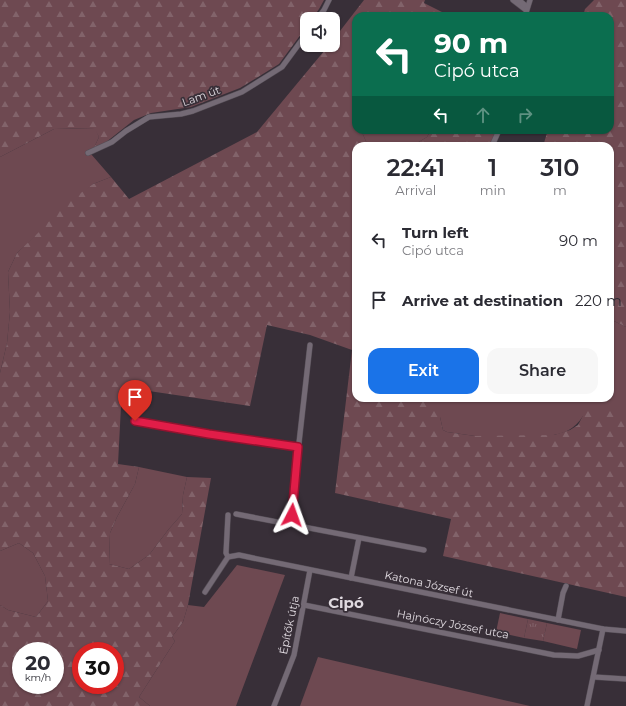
<!DOCTYPE html>
<html lang="en">
<head>
<meta charset="utf-8">
<style>
  body { margin:0; font-family:Montserrat,sans-serif; background:#f7f7f7; color:#2b2b33; height:100vh; display:flex; flex-direction:column; font-size:15px; white-space:nowrap }
  * { box-sizing:border-box; margin:0 }
  p { font-size:13px; color:#7c7c81 }
  .icon { flex:none; width:22px; height:22px; fill:none; stroke:currentColor; stroke-width:2; stroke-linecap:round; stroke-linejoin:round }
  .map { position:relative; flex:1; overflow:hidden }
  .panel { position:absolute; left:352px; top:142px; width:262px; height:260px; display:flex; flex-direction:column; background:#fff; border-radius:12px; box-shadow:0 1px 3px #0004 }
  .panel>* { flex:none }
  .hud { position:absolute; left:352px; top:12px; width:262px; height:122px; border-radius:12px; box-shadow:0 1px 3px #0004; background:#0b6e4f; color:#fff; overflow:hidden }
  .fabs { position:absolute; left:300px; top:12px; display:grid; gap:8px }
  .fabs a { display:grid; place-items:center; width:40px; height:40px; border-radius:8px; background:#fff; box-shadow:0 1px 3px #0004; font-size:20px }
  .speed { position:absolute; left:12px; top:642px; display:flex; gap:8px; font-size:20px; font-weight:700; text-align:center }
  .speed>* { display:grid; place-content:center; width:52px; height:52px; border-radius:50%; background:#fff; box-shadow:0 1px 3px #0004; line-height:1 }
  .speed small { font-size:10px; font-weight:400 }
  .speed .limit { border:6px solid #d22; background:#fff; color:#111 }
  .pin { position:absolute; display:grid; place-items:center; width:34px; height:34px; color:#fff; margin:-41px -17px; border-radius:50% 50% 50% 0; rotate:-45deg; box-shadow:0 0 4px #0007 }
  .pin .icon { rotate:45deg }
  .me { position:absolute; width:44px; margin:-22px; rotate:4deg; stroke-linejoin:round; filter:drop-shadow(0 0 3px #0008) }
  .turn { display:flex; align-items:center; gap:14px; height:84px; padding:0 16px; font-size:18px }
  .turn .icon { width:52px; height:52px; stroke-width:2.5 }
  .turn b { display:block; font-size:28px; line-height:34px }
  .lanes { display:flex; align-items:center; height:38px; padding:0 16px; background:#0003; justify-content:center; gap:20px; direction:ltr }
  .lanes .off { opacity:.35 }
  .eta { display:flex; justify-content:space-evenly; align-items:center; height:68px; text-align:center }
  .eta b { font-size:24px; font-weight:600; line-height:28px }
  .cta { display:flex; gap:8px; margin-top:auto; padding:8px 16px }
  .cta a { flex:1; height:46px; border-radius:12px; background:#1a73e8; color:#fff; font-size:16px; font-weight:600; line-height:46px; text-align:center }
  .cta a+a { background:#f7f7f7; color:#2b2b33 }
  ul { padding:0; list-style:none }
  li { display:flex; align-items:center; gap:12px; height:60px; padding:0 16px }
  li div { flex:1 }
  li b { display:block; font-size:15px }
  li em { font-style:normal }
  .map>svg:first-child { display:block }
  .green { fill:#6e4951 }
  .forest { fill:url(#forest-firs); fill-rule:evenodd }
  .park { fill:url(#park-tufts) }
  .lines { fill:none; stroke-linecap:round; stroke-linejoin:round }
  .street-casing { stroke:#554e56; stroke-width:6 }
  .street { stroke:#746a75; stroke-width:5 }
  .route-casing { stroke:#92132f; stroke-width:10 }
  .route { stroke:#e11d48; stroke-width:7 }
  .labels { text-anchor:middle; stroke-width:3.5; stroke-linejoin:round; paint-order:stroke }
  .street-label { font-size:11px; fill:#e0dae0; stroke:#382f38 }
  .district-label { font-size:15px; font-weight:bold; fill:#e0dae0; stroke:#382f38 }
</style>
</head>
<body>
<div class="map">
<svg width="626" height="706" viewBox="0 0 626 706">
  <defs>
    <pattern id="forest-firs" width="22" height="20" patternUnits="userSpaceOnUse"><rect width="22" height="20" fill="#6e4951"/><path d="M5 1l3.5 6h-7zM16 11l3.5 6h-7z" fill="#82636a"/></pattern>
    <pattern id="park-tufts" width="24" height="20" patternUnits="userSpaceOnUse"><rect width="24" height="20" fill="#6e4951"/><path d="M3 7l-1-3M5 7V3M7 7l1-3M15 17l-1-3M17 17v-4M19 17l1-3" fill="none" stroke="#82636a"/></pattern>
  </defs>
  <rect width="100%" height="100%" fill="#382f38"/>
  <g class="green">
    <path d="M95,128L99,137L91,154L111,177L93,184L17,253L8,272L10,312L7,343L0,373V157L54,129Z"/>
    <path d="M361,130H431L427,137L412,146H368Z"/>
    <path d="M610,319L626,327V414L583,416C575,429 564,434 548,436H475L447,432L443,430L440,417V398H610Z"/>
    <path d="M139,467L187,477L183,495L182,514L168,530L149,555L129,569L109,564L110,533L117,517L135,484Z"/>
    <path d="M19,543L33,553L45,576L48,601L36,617L8,610L0,605V551Z"/>
    <path d="M237,565L285,575L236,706H150L139,697L175,641L172,637L183,622L188,605L204,607Z"/>
    <path d="M500,613L528,619L524,638L496,632Z"/>
    <path d="M547,623L581,630L577,649L543,641Z"/>
    <path d="M318,657L530,706H300Z"/>
  </g>
  <g class="forest">
    <path d="M0,0H324L319,9L312,19H307V26L279,64L240,88L191,107L151,113L134,120L91,154L99,137L94,128L54,129L0,157Z"/>
    <path d="M364,0H425L424,3L450,16H356V130H361L368,146H356V398H440V417L443,430L447,432L475,436L554,435L570,430L578,425L588,406L626,414V597L443,556L451,519L335,493L352,350L310,335L267,325L250,406L122,387L118,464L139,467L135,484L117,517L110,533L109,564L129,569L149,555L168,530L182,514L183,495L187,477L211,478L188,605L183,622L172,637L175,641L139,697L150,706H0V605L8,610L36,617L48,601L45,576L33,553L19,543L0,551V373L7,343L10,312L8,272L17,253L38,233L63,206L93,184L111,177L129,199L257,132L329,45H333V40ZM21,651H55V685H21ZM81,651H115V685H81Z"/>
    <path d="M594,0H626V327L610,319V146H543L548,130H610V16H583L585,9Z"/>
    <path d="M431,130H497L490,146H412L427,137Z"/>
  </g>
  <path class="park" d="M528,619L547,623L543,641L524,638Z"/>
  <g class="lines">
    <g class="street-casing">
      <g id="street">
        <path d="M513,0L526,10"/>
        <path d="M519,0L527,7"/>
        <path d="M525,16L530,0"/>
        <path d="M317,19L324,10L329,0"/>
        <path d="M492,146L499,130"/>
        <path d="M88,153L112,142L126,131L149,117L181,114L193,111L242,92L282,67L307,33"/>
        <path d="M135,421L209,434L298,447"/>
        <path d="M236,514L424,550"/>
        <path d="M294,525L292,505L310,345"/>
        <path d="M228,557L239,555L253,558L603,629L626,631"/>
        <path d="M351,578L359,538"/>
        <path d="M205,592L228,557L226,553L228,515"/>
        <path d="M304,605L554,655L578,656L599,650"/>
        <path d="M558,620L563,593L566,586"/>
        <path d="M594,677L626,679"/>
        <path d="M274,706L294,655L310,570"/>
        <path d="M587,706L603,629"/>
      </g>
    </g>
    <use href="#street" class="street"/>
  </g>
  <g class="lines">
    <g class="route-casing">
      <path id="route" d="M135,421L209,434L298,447L292,515"/>
    </g>
    <use href="#route" class="route"/>
  </g>
  <g class="labels">
    <g class="street-label">
      <text transform="translate(201 96) rotate(-20)" y="4">Lam út</text>
      <text transform="translate(429 584) rotate(12)" y="4">Katona József út</text>
      <text transform="translate(453 624) rotate(11)" y="4">Hajnóczy József utca</text>
      <text transform="translate(289 625) rotate(-78)" y="4">Építők útja</text>
    </g>
    <g class="district-label">
      <text x="346" y="608">Cipó</text>
    </g>
  </g>
</svg>
<div class="fabs">
<a><svg class="icon" aria-label="sound" viewBox="0 0 24 24"><path d="M4 9h4l5-4v14l-5-4H4zM17 9q2 3 0 6"/></svg></a>
</div>
<div class="speed"><div>20<small>km/h</small></div><div class="limit">30</div></div>
<div class="pin" style="left:135px;top:421px;background:#d93025"><svg class="icon" aria-label="arrive" viewBox="0 0 24 24"><path d="M6 21V4h12l-3 4 3 4H6"/></svg></div>
<svg class="me" style="left:292px;top:515px" viewBox="-20 -20 40 40"><path d="M0-17L14 15 0 8-14 15z" fill="#e11d48" stroke="#fff" stroke-width="4"/></svg>
<div class="hud">
<div class="turn"><svg class="icon" aria-label="left" viewBox="0 0 24 24"><path d="M17 20v-9H6M10 6l-5 5 5 5"/></svg><div><b>90 m</b>Cipó utca</div></div>
<div class="lanes"><svg class="icon" aria-label="left" viewBox="0 0 24 24"><path d="M17 20v-9H6M10 6l-5 5 5 5"/></svg><svg class="icon off" aria-label="ahead" viewBox="0 0 24 24"><path d="M12 20V5M6 11l6-6 6 6"/></svg><svg class="icon off" aria-label="right" viewBox="0 0 24 24"><path d="M7 20v-9h11M14 6l5 5-5 5"/></svg></div>
</div>
<section class="panel">
<div class="eta">
<div><b>22:41</b><p>Arrival</p></div>
<div><b>1</b><p>min</p></div>
<div><b>310</b><p>m</p></div>
</div>
<ul>
<li><svg class="icon" aria-label="left" viewBox="0 0 24 24"><path d="M17 20v-9H6M10 6l-5 5 5 5"/></svg><div><b>Turn left</b><p>Cipó utca</p></div><em>90 m</em></li>
<li><svg class="icon" aria-label="arrive" viewBox="0 0 24 24"><path d="M6 21V4h12l-3 4 3 4H6"/></svg><div><b>Arrive at destination</b></div><em>220 m</em></li>
</ul>
<div class="cta"><a>Exit</a><a>Share</a></div>
</section>
</div>
</body>
</html>
